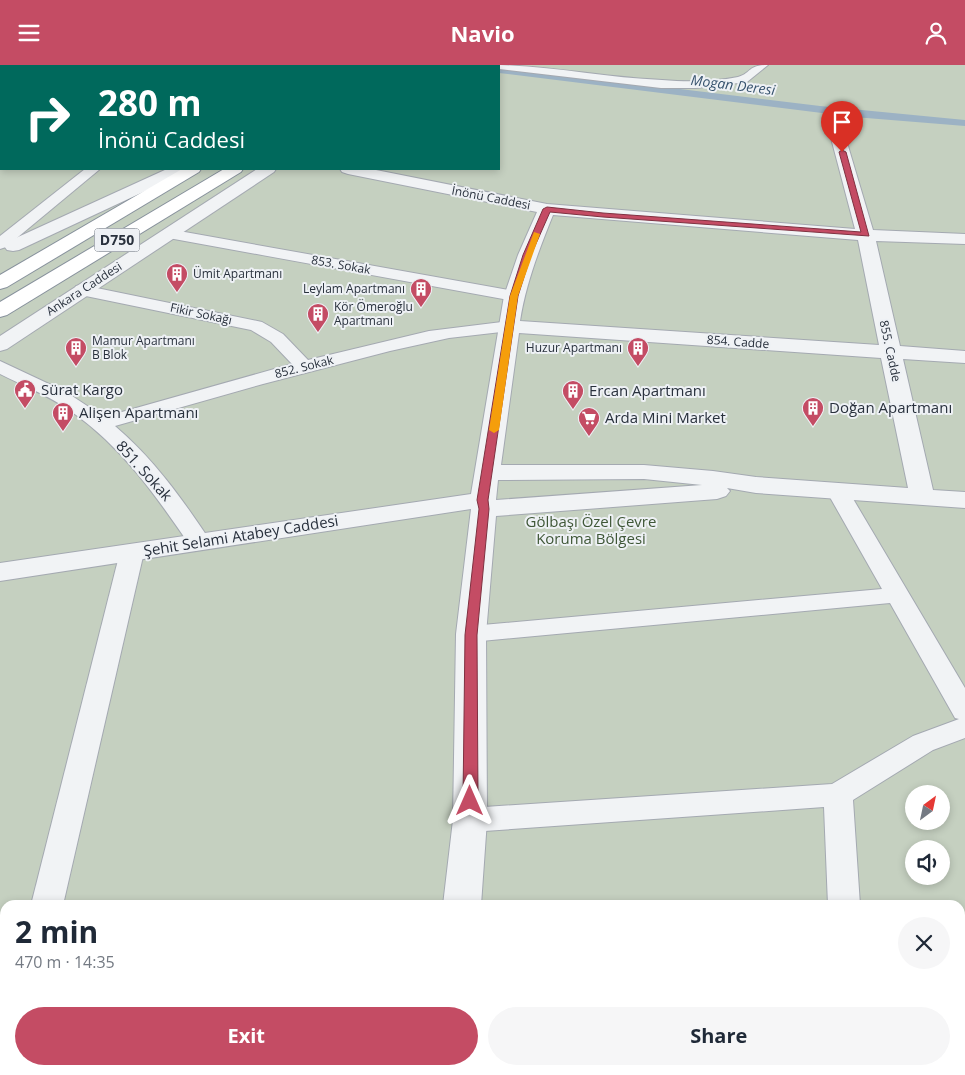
<!DOCTYPE html>
<html lang="en">
<head>
<meta charset="utf-8">
<style>
  body { margin:0; font-family:"Open Sans",sans-serif; background:#f6f6f7; color:#1f2937; height:100vh; display:flex; flex-direction:column; font-size:19px; white-space:nowrap }
  * { box-sizing:border-box; margin:0 }
  p { font-size:16px; color:#747a83 }
  .icon { flex:none; width:28px; height:28px; fill:none; stroke:currentColor; stroke-width:2; stroke-linecap:round; stroke-linejoin:round }
  .map { position:relative; flex:1; overflow:hidden }
  .details { position:absolute; left:0px; top:835px; width:965px; height:175px; display:flex; flex-direction:column; background:#fff; border-radius:15px 15px 0 0; box-shadow:0 2px 8px #0003 }
  .details>* { flex:none }
  .hud { position:absolute; left:0px; top:0px; width:500px; height:105px; box-shadow:0 2px 8px #0003; background:#00695c; color:#fff; overflow:hidden }
  .needle { width:32px; rotate:33deg }
  .buttons { position:absolute; left:905px; top:720px; display:grid; gap:10px }
  .buttons a { display:grid; place-items:center; width:45px; height:45px; border-radius:50%; background:#fff; box-shadow:0 2px 8px #0003; font-size:25px }
  .pin { position:absolute; display:grid; place-items:center; width:42px; height:42px; color:#fff; margin:-51px -21px; border-radius:50% 50% 50% 0; rotate:-45deg; box-shadow:0 0 5px #0007 }
  .pin .icon { rotate:45deg }
  .me { position:absolute; width:55px; margin:-28px; rotate:0deg; stroke-linejoin:round; filter:drop-shadow(0 0 4px #0008) }
  .turn { display:flex; align-items:center; gap:18px; height:105px; padding:0 15px; font-size:22px }
  .turn .icon { width:65px; height:65px; stroke-width:2.5 }
  .turn b { display:block; font-size:35px; line-height:42px }
  .round { display:grid; place-items:center; flex:none; width:52px; height:52px; border-radius:26px; background:#f6f6f7 }
  .head { display:flex; align-items:center; justify-content:space-between; height:85px; padding:0 15px }
  h1 { font-size:30px; font-weight:700; line-height:38px }
  .primary-button { display:flex; gap:10px; margin-top:auto; padding:10px 15px }
  .primary-button a { flex:1; height:58px; border-radius:30px; background:#c44c64; color:#fff; font-size:20px; font-weight:700; line-height:58px; text-align:center }
  .primary-button a+a { background:#f6f6f7; color:#1f2937 }
  header { display:flex; justify-content:space-between; align-items:center; height:65px; padding:0 15px; background:#c44c64; color:#fff; font-size:22px; font-weight:700 }
  .map>svg:first-child { display:block }
  .green { fill:#c5d0c0; fill-rule:evenodd }
  .water { fill:#9cb2c4 }
  .lines { fill:none; stroke-linecap:round; stroke-linejoin:round }
  .minor-casing { stroke:#a4a9b1; stroke-width:2 }
  .tertiary-casing { stroke:#a4a9b1; stroke-width:2 }
  .trunk-casing { stroke:#87919c; stroke-width:2 }
  .minor { fill:#f1f3f5; fill-rule:evenodd }
  .tertiary { fill:#f1f3f5; fill-rule:evenodd }
  .trunk { fill:#fff; fill-rule:evenodd }
  .route { fill:#c44c64; stroke:#7f3141 }
  .slow { fill:#f59e0b }
  .labels { text-anchor:middle; stroke-width:4; stroke-linejoin:round; paint-order:stroke }
  .far-street-label { font-size:12px; fill:#29313d; stroke:#eef1f5 }
  .far-poi-label { font-size:12px; fill:#29313d; stroke:#eef1f5; text-anchor:start }
  .far-water-label { font-size:14px; font-style:italic; fill:#36526d; stroke:#eef1f5 }
  .shield { fill:#eef1f5; stroke:#646b74; stroke-width:1 }
  .shield-label { font-size:14px; font-weight:bold; fill:#29313d }
  .poi-label { font-size:15px; fill:#29313d; stroke:#eef1f5; text-anchor:start }
  .street-label { font-size:15px; fill:#29313d; stroke:#eef1f5 }
  .park-label { font-size:15px; fill:#3f5737; stroke:#eef1f5 }
</style>
</head>
<body>
<header><svg class="icon" aria-label="menu" viewBox="0 0 24 24"><path d="M4 6h16M4 12h16M4 18h16"/></svg>Navio<svg class="icon" aria-label="person" viewBox="0 0 24 24"><circle cx="12" cy="8" r="4"/><path d="M4 21q1-7 8-7t8 7"/></svg></header>
<div class="map">
<svg width="965" height="1010" viewBox="0 0 965 1010">
  <rect width="100%" height="100%" fill="#dee2e7"/>
  <path class="green" d="M0,0H965V1010H0ZM1,1H499V104H1ZM914,729H941V756H914ZM914,784H941V811H914ZM5,840H960V1005H5Z"/>
  <path class="water" d="M499,2L820,41L965,55V61L854,52L499,8Z"/>
  <g class="lines">
    <g class="minor-casing">
      <g id="minor">
        <path d="M491,0C549,0 604,13 662,15C686,17 714,17 738,12C751,9 747,0 768,0L747,17L696,23H661L499,4V1Z"/>
        <rect x="0" y="94" width="1" height="8"/>
        <path d="M85,104H100L6,182L0,184V171Z"/>
        <path d="M168,164L514,226L520,227L523,231L520,235L514,236L163,172L160,169L163,166Z"/>
        <path d="M82,220L262,257L283,269L308,295L429,266L510,256L516,257L519,261L516,265L510,266L449,273L390,286L263,319L115,361C154,394 183,435 211,477L207,482L199,484L191,482C156,431 123,383 72,347C50,331 24,321 0,309V296L66,327L104,352L292,299L271,277L251,265L76,229L74,225L76,221Z"/>
        <path d="M838,420L846,422L849,427L965,623V673L933,685L853,735L860,840H828L824,742L470,767L459,763L455,755L459,747L470,743L832,719L913,671L959,654L955,653L890,538L471,577L462,575L458,569L462,563L471,561L882,524L827,427L830,422Z"/>
        <path d="M132,480L140,482L144,487L63,840H31L120,487L124,482Z"/>
        <path d="M5,989V1005H25L24,1010H0V991Z"/>
        <rect x="836" y="1005" width="36" height="5"/>
      </g>
    </g>
    <g class="tertiary-casing">
      <g id="tertiary">
        <path d="M398,0H412V1H399Z"/>
        <rect x="0" y="25" width="1" height="8"/>
        <path d="M833,50L838,51L840,54L873,165L965,169V179L876,176L900,281L965,286V298L903,294L933,425L965,427V443L756,428L727,423L730,426L726,431L717,434L496,451L486,569L487,755L481,840H443L453,755L456,569L471,444L0,516V498L471,429L504,231L518,190L537,147L348,109L342,107L340,104H371L547,139L855,164L826,54L828,51ZM553,150L858,175L879,280L520,256C526,218 539,185 553,150ZM519,268L881,293L908,423L756,412L713,406L644,400H501ZM644,414L702,420L496,435L498,415Z"/>
        <path d="M167,104H188L186,107L19,185L13,186L7,185L4,181L7,177Z"/>
        <path d="M257,104H276L274,107L7,284L0,286V271Z"/>
        <path d="M426,1005H468L467,1010H425Z"/>
      </g>
    </g>
    <g class="trunk-casing">
      <g id="trunk">
        <path d="M182,104H201L199,107L7,222L0,224V210Z"/>
        <path d="M224,104H243L241,107L7,250L0,252V237Z"/>
      </g>
    </g>
    <use href="#minor" class="minor"/>
    <use href="#tertiary" class="tertiary"/>
    <use href="#trunk" class="trunk"/>
  </g>
  <path class="route" d="M842,85L846,87L869,171L603,152L550,147L531,190L518,231L488,435L489,444L477,570L478,736L475,740L470,742L466,740L463,736L465,570L479,444L477,435L510,231L523,190L543,144L547,142L603,148L861,167L839,87Z"/>
  <path class="slow" d="M534,167L540,169L518,231L499,365L494,368L489,365L510,231Z"/>
  <defs>
    <g id="building-pin" transform="scale(1.125)"><path d="M0 17L-7.5 6A9.5 9.5 0 1 1 7.5 6Z" fill="#c44c64" stroke="#eef1f5"/><path d="M-4-6H4V6H1V3H-1V6H-4ZM-2.5-4.3h1.7v1.8h-1.7ZM.8-4.3h1.7v1.8H.8ZM-2.5-1h1.7V.8h-1.7ZM.8-1h1.7V.8H.8Z" fill="#fff"/></g>
    <g id="civic-pin" transform="scale(1.125)"><path d="M0 17L-7.5 6A9.5 9.5 0 1 1 7.5 6Z" fill="#c44c64" stroke="#eef1f5"/><path d="M-.6-6.5H3V-4.5H.6V-3L4-1V1h2V6H-6V1h2V-1L-.6-3ZM-1.2 2.5V6h2.4V2.5Z" fill="#fff"/></g>
    <g id="supermarket-pin" transform="scale(1.125)"><path d="M0 17L-7.5 6A9.5 9.5 0 1 1 7.5 6Z" fill="#c44c64" stroke="#eef1f5"/><path d="M-6-5.5h2.5l.6 2H6L4.5 2H-2.5L-4.4-4H-6ZM-1.5 3.2a1.3 1.3 0 1 0 .1 0ZM3 3.2a1.3 1.3 0 1 0 .1 0Z" fill="#fff"/></g>
  </defs>
  <g fill-rule="evenodd">
    <use href="#building-pin" x="177" y="209"/>
    <use href="#building-pin" x="421" y="224"/>
    <use href="#building-pin" x="318" y="249"/>
    <use href="#building-pin" x="76" y="283"/>
    <use href="#building-pin" x="638" y="283"/>
    <use href="#civic-pin" x="25" y="325"/>
    <use href="#building-pin" x="573" y="326"/>
    <use href="#building-pin" x="813" y="343"/>
    <use href="#building-pin" x="63" y="348"/>
    <use href="#supermarket-pin" x="589" y="353"/>
  </g>
  <g class="labels">
    <g class="far-street-label">
      <text transform="translate(491 133) rotate(11)" y="4">İnönü Caddesi</text>
      <text transform="translate(341 200) rotate(10)" y="4">853. Sokak</text>
      <text transform="translate(84 224) rotate(-33)" y="4">Ankara Caddesi</text>
      <text transform="translate(201 249) rotate(12)" y="4">Fikir Sokağı</text>
      <text transform="translate(738 277) rotate(4)" y="4">854. Cadde</text>
      <text transform="translate(890 286) rotate(78)" y="4">855. Cadde</text>
      <text transform="translate(304 302) rotate(-14)" y="4">852. Sokak</text>
    </g>
    <g class="far-poi-label">
      <text x="193" y="213">Ümit Apartmanı</text>
      <text x="405" y="228" text-anchor="end">Leylam Apartmanı</text>
      <text x="334" y="246">Kör Ömeroğlu<tspan x="334" dy="14">Apartmanı</tspan></text>
      <text x="92" y="280">Mamur Apartmanı<tspan x="92" dy="14">B Blok</tspan></text>
      <text x="622" y="287" text-anchor="end">Huzur Apartmanı</text>
    </g>
    <g class="far-water-label">
      <text transform="translate(733 20) rotate(7)" y="5">Mogan Deresi</text>
    </g>
    <rect class="shield" x="94.5" y="163.5" width="45" height="23" rx="4"/>
    <g class="shield-label">
      <text x="117" y="180">D750</text>
    </g>
    <g class="poi-label">
      <text x="41" y="330">Sürat Kargo</text>
      <text x="589" y="331">Ercan Apartmanı</text>
      <text x="829" y="348">Doğan Apartmanı</text>
      <text x="79" y="353">Alişen Apartmanı</text>
      <text x="605" y="358">Arda Mini Market</text>
    </g>
    <g class="street-label">
      <text transform="translate(144 406) rotate(48)" y="5">851. Sokak</text>
      <text transform="translate(241 471) rotate(-9)" y="5">Şehit Selami Atabey Caddesi</text>
    </g>
    <g class="park-label">
      <text x="591" y="462">Gölbaşı Özel Çevre<tspan x="591" dy="17">Koruma Bölgesi</tspan></text>
    </g>
  </g>
</svg>
<div class="buttons">
<a><svg class="needle" viewBox="-14 -14 28 28"><path d="M0-13l5 13h-10z" fill="#e53935"/><path d="M0 13l5-13h-10z" fill="#747a83"/></svg></a>
<a><svg class="icon" aria-label="sound" viewBox="0 0 24 24"><path d="M4 9h4l5-4v14l-5-4H4zM17 9q2 3 0 6"/></svg></a>
</div>
<div class="pin" style="left:842px;top:87px;background:#d93025"><svg class="icon" aria-label="arrive" viewBox="0 0 24 24"><path d="M6 21V4h12l-3 4 3 4H6"/></svg></div>
<svg class="me" style="left:470px;top:736px" viewBox="-20 -20 40 40"><path d="M0-17L14 15 0 8-14 15z" fill="#c44c64" stroke="#fff" stroke-width="4"/></svg>
<div class="hud">
<div class="turn"><svg class="icon" aria-label="right" viewBox="0 0 24 24"><path d="M7 20v-9h11M14 6l5 5-5 5"/></svg><div><b>280 m</b>İnönü Caddesi</div></div>
</div>
<section class="details">
<div class="head"><div><h1>2 min</h1><p>470 m · 14:35</p></div><a class="round"><svg class="icon" aria-label="close" viewBox="0 0 24 24"><path d="M6 6l12 12M18 6L6 18"/></svg></a></div>
<div class="primary-button"><a>Exit</a><a>Share</a></div>
</section>
</div>
</body>
</html>
